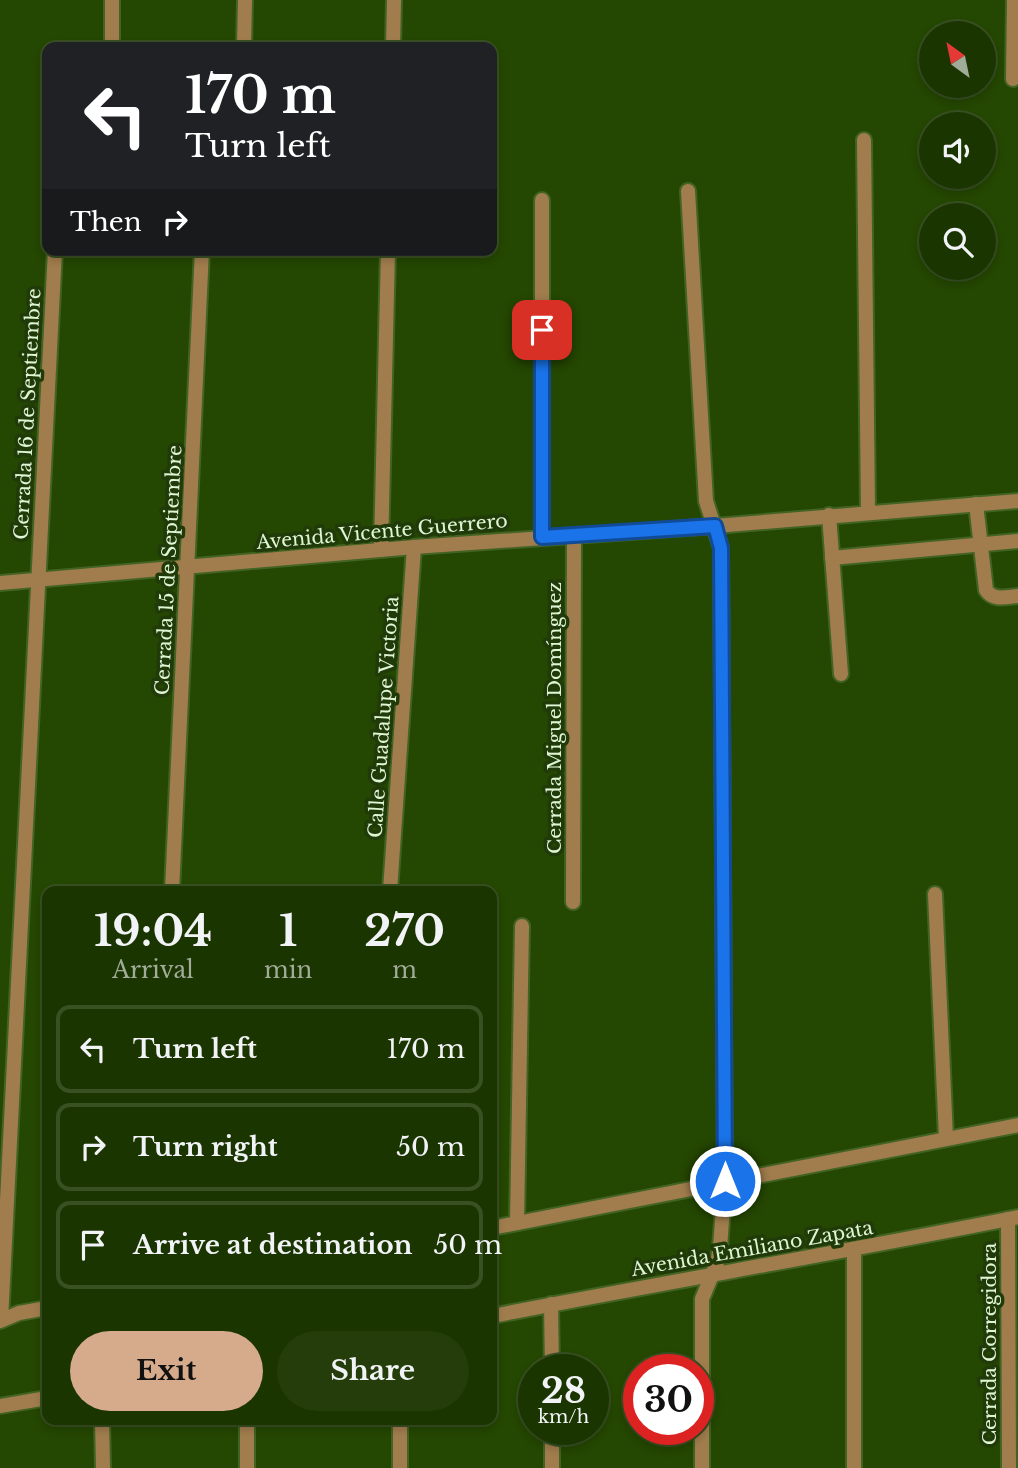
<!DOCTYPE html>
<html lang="en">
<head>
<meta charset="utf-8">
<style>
  body { margin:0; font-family:"Libre Baskerville",serif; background:#243d0b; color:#f1f3f6; height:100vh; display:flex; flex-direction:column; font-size:26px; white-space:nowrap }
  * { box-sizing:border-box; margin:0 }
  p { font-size:23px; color:#a0ab99 }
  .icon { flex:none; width:38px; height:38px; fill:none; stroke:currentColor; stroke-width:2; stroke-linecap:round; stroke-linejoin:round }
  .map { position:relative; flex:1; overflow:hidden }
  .side { position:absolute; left:42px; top:886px; width:455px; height:539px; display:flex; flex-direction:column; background:#1b3501; border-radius:14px; box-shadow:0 4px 10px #0003,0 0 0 2px #395023 }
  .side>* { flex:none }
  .banner { position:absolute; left:42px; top:42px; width:455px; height:214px; border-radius:14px; box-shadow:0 4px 10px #0003,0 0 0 2px #395023; background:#202124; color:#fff; overflow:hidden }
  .needle { width:46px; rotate:327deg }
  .fabs { position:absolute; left:919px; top:21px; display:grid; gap:14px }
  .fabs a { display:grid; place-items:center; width:77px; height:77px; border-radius:50%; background:#1b3501; box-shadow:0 4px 10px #0003,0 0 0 2px #395023; font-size:35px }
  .speed { position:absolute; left:518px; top:1354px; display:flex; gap:14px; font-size:35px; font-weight:700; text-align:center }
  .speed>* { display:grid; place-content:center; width:91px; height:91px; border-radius:50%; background:#1b3501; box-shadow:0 4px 10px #0003,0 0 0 2px #395023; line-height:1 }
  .speed small { font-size:18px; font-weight:400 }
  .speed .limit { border:10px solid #d22; background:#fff; color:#111 }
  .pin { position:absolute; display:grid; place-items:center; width:60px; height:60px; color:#fff; margin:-30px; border-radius:14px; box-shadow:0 4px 10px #0006 }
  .me { position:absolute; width:77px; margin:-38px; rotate:0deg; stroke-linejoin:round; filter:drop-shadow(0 0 5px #0008) }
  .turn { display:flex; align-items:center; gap:24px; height:147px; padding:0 28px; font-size:32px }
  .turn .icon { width:91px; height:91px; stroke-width:2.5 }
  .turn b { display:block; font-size:49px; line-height:60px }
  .then { display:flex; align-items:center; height:66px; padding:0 28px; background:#0003; gap:14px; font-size:26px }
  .eta { display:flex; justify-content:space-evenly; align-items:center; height:119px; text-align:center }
  .eta b { font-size:42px; font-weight:700; line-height:49px }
  .button { display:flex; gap:14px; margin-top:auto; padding:14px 28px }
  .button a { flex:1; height:80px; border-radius:42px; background:#d6ab8b; color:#111; font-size:28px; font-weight:700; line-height:80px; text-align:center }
  .button a+a { background:#243d0b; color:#f1f3f6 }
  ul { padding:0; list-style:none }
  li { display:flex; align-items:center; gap:21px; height:88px; margin:0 14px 10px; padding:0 14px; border:4px solid #395023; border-radius:14px }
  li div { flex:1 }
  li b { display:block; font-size:26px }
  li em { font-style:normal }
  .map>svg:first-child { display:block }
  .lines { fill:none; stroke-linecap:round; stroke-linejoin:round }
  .service-casing { stroke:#426323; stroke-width:18 }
  .minor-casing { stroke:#426323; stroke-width:18 }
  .service { stroke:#a17d4d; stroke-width:14 }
  .minor { stroke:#a17d4d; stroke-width:14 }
  .route-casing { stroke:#114b97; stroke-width:18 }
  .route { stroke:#1a73e8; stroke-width:12 }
  .labels { text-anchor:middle; stroke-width:7; stroke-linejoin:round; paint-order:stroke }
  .street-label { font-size:19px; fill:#e0f5d3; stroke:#203b09 }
</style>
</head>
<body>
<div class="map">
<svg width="1018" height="1468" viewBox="0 0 1018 1468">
  <rect width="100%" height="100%" fill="#244701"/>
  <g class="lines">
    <g class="service-casing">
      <g id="service">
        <path d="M112,47V0"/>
        <path d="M976,504L986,590C993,601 1006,597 1018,596"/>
        <path d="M829,515L841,674"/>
        <path d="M832,558L1018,541"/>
      </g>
    </g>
    <g class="minor-casing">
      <g id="minor">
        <path d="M244,47L245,0"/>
        <path d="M393,47L394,0"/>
        <path d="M1013,79L1014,0"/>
        <path d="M864,140L868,512"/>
        <path d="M688,191L706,501L721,548L725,1181L720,1248L717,1263L702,1299V1468"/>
        <path d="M542,200V537"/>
        <path d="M381,550L388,250"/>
        <path d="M0,583L414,547L715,526L1018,501"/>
        <path d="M172,891L202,250"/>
        <path d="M390,891L414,547"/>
        <path d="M935,894L946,1138"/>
        <path d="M573,902L574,535"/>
        <path d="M1008,1219L1009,1468"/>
        <path d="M517,1223L522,926"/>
        <path d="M492,1228L1018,1125"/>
        <path d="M854,1250V1468"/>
        <path d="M551,1304L552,1370"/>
        <path d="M492,1316C667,1282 843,1252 1018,1217"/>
        <path d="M1,1320L55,250"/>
        <path d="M0,1321L19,1313L47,1308"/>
        <path d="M0,1406L47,1398"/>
        <path d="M102,1419L103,1468"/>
        <path d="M247,1419V1468"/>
        <path d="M552,1430V1468"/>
        <path d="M400,1468V1419"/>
      </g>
    </g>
    <use href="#service" class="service"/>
    <use href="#minor" class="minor"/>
  </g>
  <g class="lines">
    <g class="route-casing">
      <path id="route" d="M542,330V537L715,526L721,548L725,1181"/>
    </g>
    <use href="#route" class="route"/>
  </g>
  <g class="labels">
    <g class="street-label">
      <text transform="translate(27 414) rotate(-87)" y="7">Cerrada 16 de Septiembre</text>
      <text transform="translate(382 531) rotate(-5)" y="7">Avenida Vicente Guerrero</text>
      <text transform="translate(168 570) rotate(-87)" y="7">Cerrada 15 de Septiembre</text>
      <text transform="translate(383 717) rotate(-86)" y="7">Calle Guadalupe Victoria</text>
      <text transform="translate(554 718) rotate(-90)" y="7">Cerrada Miguel Domínguez</text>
      <text transform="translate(752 1248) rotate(-10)" y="7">Avenida Emiliano Zapata</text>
      <text transform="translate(989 1344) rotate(-90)" y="7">Cerrada Corregidora</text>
    </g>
  </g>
</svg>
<div class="fabs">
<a><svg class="needle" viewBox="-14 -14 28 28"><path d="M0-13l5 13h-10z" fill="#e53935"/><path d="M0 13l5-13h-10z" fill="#a0ab99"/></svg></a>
<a><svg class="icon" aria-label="sound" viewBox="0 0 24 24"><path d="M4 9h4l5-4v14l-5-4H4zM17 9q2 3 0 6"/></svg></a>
<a><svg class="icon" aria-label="search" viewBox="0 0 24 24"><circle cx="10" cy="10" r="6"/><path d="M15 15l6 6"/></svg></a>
</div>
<div class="speed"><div>28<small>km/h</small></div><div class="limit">30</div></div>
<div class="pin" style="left:542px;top:330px;background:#d93025"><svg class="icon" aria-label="arrive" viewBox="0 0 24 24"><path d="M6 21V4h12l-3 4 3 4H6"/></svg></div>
<svg class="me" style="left:725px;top:1181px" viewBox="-20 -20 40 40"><circle r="17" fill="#1a73e8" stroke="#fff" stroke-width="3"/><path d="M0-11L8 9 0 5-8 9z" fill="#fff"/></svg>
<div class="banner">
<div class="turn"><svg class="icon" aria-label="left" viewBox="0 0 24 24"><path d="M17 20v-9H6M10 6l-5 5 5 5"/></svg><div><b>170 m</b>Turn left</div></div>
<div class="then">Then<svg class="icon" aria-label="right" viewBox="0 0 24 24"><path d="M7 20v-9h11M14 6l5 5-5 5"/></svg></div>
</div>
<section class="side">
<div class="eta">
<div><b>19:04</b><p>Arrival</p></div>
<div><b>1</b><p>min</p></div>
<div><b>270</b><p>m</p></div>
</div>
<ul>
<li><svg class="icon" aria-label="left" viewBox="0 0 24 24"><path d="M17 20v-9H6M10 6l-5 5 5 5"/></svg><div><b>Turn left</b></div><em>170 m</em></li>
<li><svg class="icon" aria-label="right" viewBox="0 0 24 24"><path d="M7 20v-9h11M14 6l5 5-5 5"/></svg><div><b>Turn right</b></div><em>50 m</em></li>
<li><svg class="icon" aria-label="arrive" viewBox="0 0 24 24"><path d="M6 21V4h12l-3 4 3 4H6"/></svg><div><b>Arrive at destination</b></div><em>50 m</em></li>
</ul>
<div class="button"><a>Exit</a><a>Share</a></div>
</section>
</div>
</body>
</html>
